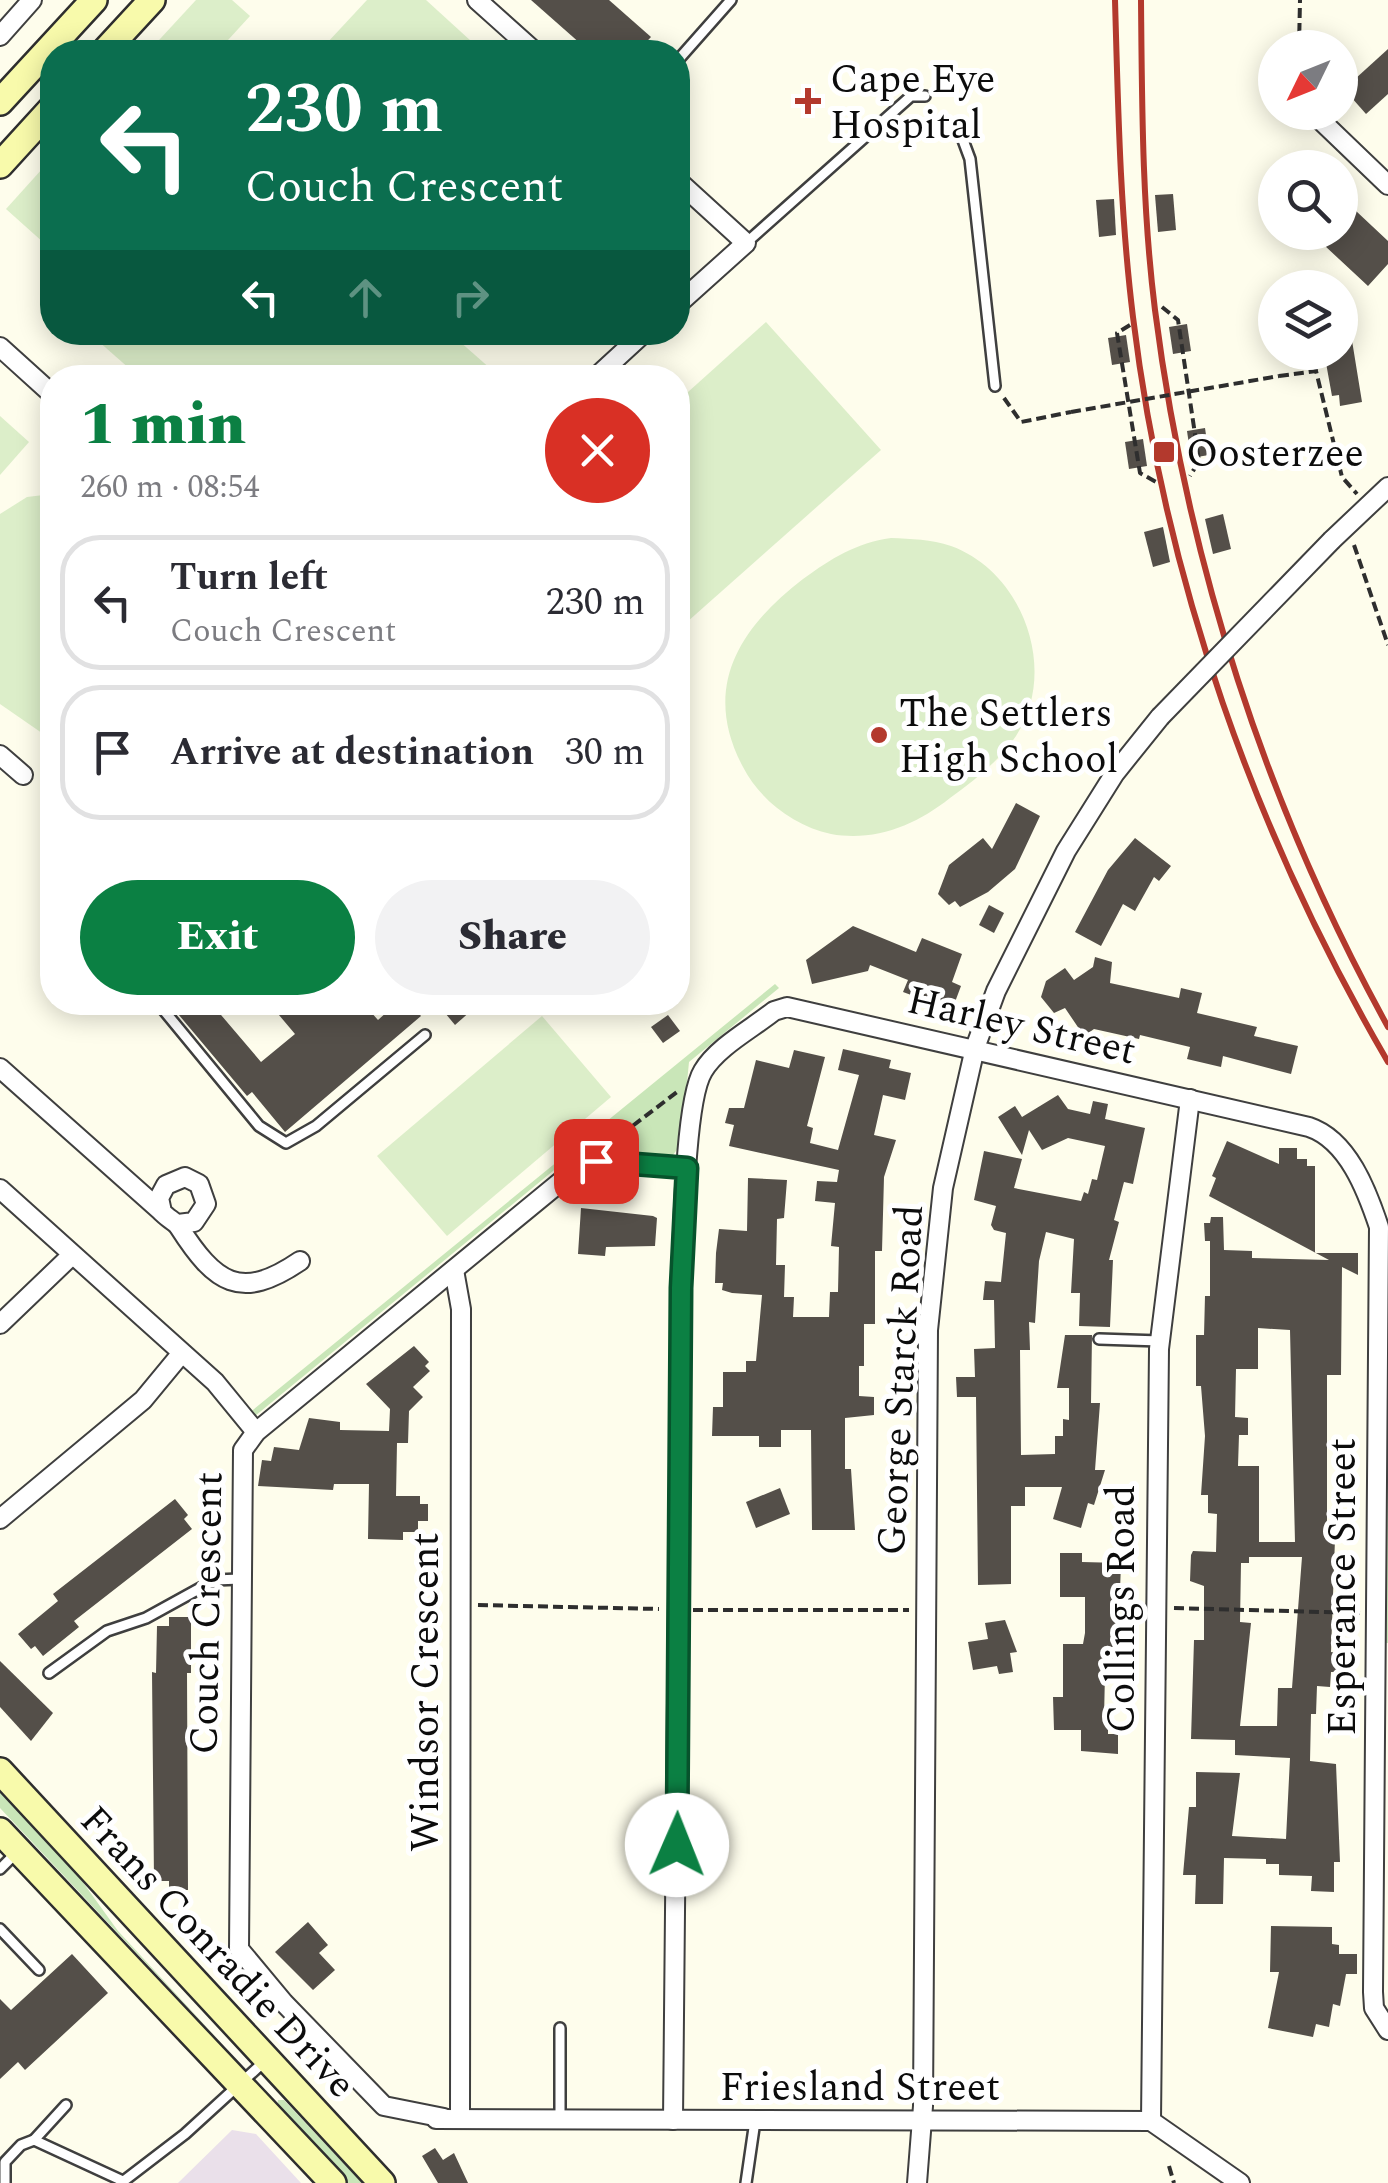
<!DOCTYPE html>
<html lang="en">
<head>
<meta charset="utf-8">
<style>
  body { margin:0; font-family:Spectral,serif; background:#f2f2f3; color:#2b2b33; height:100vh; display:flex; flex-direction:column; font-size:38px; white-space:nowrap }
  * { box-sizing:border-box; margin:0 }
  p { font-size:32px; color:#7c7c81 }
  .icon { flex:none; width:55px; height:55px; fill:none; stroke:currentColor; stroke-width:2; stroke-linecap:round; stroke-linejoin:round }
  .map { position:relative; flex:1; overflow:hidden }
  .panel { position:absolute; left:40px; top:365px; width:650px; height:650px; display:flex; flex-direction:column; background:#fff; border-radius:40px; box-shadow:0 5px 25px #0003 }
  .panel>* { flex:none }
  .guide { position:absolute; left:40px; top:40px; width:650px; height:305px; border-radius:40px; box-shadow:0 5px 25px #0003; background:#0b6e4f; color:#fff; overflow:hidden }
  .needle { width:65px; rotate:227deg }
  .fabs { position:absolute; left:1258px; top:30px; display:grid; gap:20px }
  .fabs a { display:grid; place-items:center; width:100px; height:100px; border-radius:50%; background:#fff; box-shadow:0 5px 25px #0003; font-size:50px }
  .pin { position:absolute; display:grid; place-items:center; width:85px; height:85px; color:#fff; margin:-42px; border-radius:20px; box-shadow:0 5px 15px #0006 }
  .me { position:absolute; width:110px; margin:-55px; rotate:1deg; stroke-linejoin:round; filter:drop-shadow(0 0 8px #0008) }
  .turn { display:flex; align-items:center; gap:35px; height:210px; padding:0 40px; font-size:45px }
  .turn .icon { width:130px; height:130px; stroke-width:2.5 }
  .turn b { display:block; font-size:70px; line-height:85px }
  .lanes { display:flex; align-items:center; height:95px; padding:0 40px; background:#0003; justify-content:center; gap:50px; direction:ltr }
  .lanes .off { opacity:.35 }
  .round { display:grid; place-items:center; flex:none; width:105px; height:105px; border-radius:52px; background:#f2f2f3 }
  .head { display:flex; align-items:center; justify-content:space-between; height:170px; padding:0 40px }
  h1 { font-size:60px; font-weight:800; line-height:75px; color:#0b8043 }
  .cta { display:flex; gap:20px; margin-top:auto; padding:20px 40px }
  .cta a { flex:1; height:115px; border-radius:60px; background:#0b8043; color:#fff; font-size:40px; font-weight:800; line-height:115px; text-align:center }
  .cta a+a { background:#f2f2f3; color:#2b2b33 }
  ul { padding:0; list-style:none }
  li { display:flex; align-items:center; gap:30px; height:135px; margin:0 20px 15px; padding:0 20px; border:5px solid #e1e1e2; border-radius:40px }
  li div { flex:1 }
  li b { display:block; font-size:38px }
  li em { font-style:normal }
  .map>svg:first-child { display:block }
  .industrial { fill:#eae0ea }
  .green { fill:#c9e6b8 }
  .pitch { fill:#dceec9 }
  .building { fill:#544f49; fill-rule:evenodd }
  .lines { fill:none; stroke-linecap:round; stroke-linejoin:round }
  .lane-casing { stroke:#3f3f3f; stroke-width:14 }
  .street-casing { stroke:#3f3f3f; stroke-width:22 }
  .secondary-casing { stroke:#2e2e2e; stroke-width:30 }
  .path { stroke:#2e2e2e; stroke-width:4; stroke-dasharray:10 5; stroke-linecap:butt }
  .lane { stroke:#fff; stroke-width:9 }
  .street { stroke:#fff; stroke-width:18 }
  .secondary { stroke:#f8faab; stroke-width:25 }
  .rail { stroke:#b3392d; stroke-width:6 }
  .street-bridge-casing { stroke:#3f3f3f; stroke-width:22; stroke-linecap:butt }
  .path-bridge { stroke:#2e2e2e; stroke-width:4; stroke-dasharray:10 5; stroke-linecap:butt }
  .street-bridge { stroke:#fff; stroke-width:18 }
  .route-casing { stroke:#07532c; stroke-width:25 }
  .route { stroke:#0b8043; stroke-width:18 }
  .poi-dot { fill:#b3392d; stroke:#fff; stroke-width:4 }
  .labels { text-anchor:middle; stroke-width:10; stroke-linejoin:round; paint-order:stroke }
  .poi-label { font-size:40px; fill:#0c0c0c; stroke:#fff; text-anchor:start }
  .street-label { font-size:40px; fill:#0c0c0c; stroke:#fff }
</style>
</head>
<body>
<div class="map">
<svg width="1388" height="2183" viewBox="0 0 1388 2183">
  <rect width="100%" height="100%" fill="#fefdec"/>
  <path class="industrial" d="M232,2130L256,2134L301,2183H178Z"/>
  <g class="green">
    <path d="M775,984L779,988L689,1062L681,1144L673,1155L576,1152L255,1416L248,1414Z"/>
    <path d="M1388,1221V1643H1385Z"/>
    <path d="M0,1791L74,1870L118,1931L225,2047L0,1808Z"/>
    <path d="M278,2100H284L362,2183H347L277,2106Z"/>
  </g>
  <g class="pitch">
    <path d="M196,0H232L250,16L217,52H148Z"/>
    <path d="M367,0H426L483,52H338L327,43Z"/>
    <path d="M52,158V233L44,243L6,209Z"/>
    <path d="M766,322L881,450L678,630V401Z"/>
    <path d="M89,333H450L500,377H139Z"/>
    <path d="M0,416L29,442L0,475Z"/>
    <path d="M52,494V740L0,704V514L27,497Z"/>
    <path d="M891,538C911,539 931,539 951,546C1023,572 1059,670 1016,736C999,761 975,780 950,798C916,825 875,842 831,834C794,826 760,800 743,767C701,688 739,628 803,579C832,558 856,543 891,538Z"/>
    <path d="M542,1016L611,1097L447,1236L377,1156Z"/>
  </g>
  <g class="building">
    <path d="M531,0H609L651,37L637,52H590Z"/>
    <path d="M1388,49V94L1366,114L1344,89Z"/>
    <path d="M1173,194L1176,230L1158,232L1155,195Z"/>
    <path d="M1340,196L1388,241V264L1368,286L1310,232H1340Z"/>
    <path d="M1114,199L1116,235L1099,237L1096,200Z"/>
    <path d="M1348,316L1362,402L1340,406L1339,395L1332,396L1324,352H1340V317Z"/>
    <path d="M1187,324L1191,351L1173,354L1169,327Z"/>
    <path d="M1126,335L1130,362L1112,365L1108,338Z"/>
    <path d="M1205,428L1209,455L1191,458L1187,431Z"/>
    <path d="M1143,439L1147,466L1129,469L1125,442Z"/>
    <path d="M1223,514L1231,549L1213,554L1205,519Z"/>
    <path d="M1163,527L1170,562L1153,567L1144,532Z"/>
    <path d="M1016,803L1040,816L1015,869L988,892L960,907L955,901L949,905L938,894L949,865L983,838L992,849Z"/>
    <path d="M1135,838L1171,866L1159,881L1154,877L1135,911L1123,904L1101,946L1075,932L1108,870Z"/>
    <path d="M989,905L1004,913L994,933L979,925Z"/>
    <path d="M853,926L916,952L922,938L962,954L952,982L961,986L952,1010L903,992L908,980L870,965L868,971L812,984L806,960Z"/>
    <path d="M1095,957L1112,962L1110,983L1179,998L1181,988L1202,993L1197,1013L1257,1027L1254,1036L1298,1046L1291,1074L1223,1056L1221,1067L1187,1059L1190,1047L1140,1035L1139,1039L1094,1029L1084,1036L1065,1008L1054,1013L1041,997L1046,981L1065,968L1074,980L1093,967Z"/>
    <path d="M168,1002H210L261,1062L295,1034L268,1002H310L319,1013L331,1002H362L378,1020L398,1002H410L421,1016L285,1132L252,1092L247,1096Z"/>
    <path d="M436,1002H481L455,1025Z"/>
    <path d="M668,1015L680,1031L663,1043L651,1027Z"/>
    <path d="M843,1049L891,1060L889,1068L911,1073L905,1100L883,1095L874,1135L896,1140L884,1177L882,1251H875V1324H864V1366H859V1396L874,1397V1415L845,1418V1469H851L855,1530H812L811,1430H781V1447H759V1436H712L713,1407H723V1372H746V1361H756L762,1295L732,1293L722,1290L723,1283H715L716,1253L719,1229L747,1231L748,1178L787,1180L784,1218L777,1219L776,1265H785L784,1297H794L793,1317H829L830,1292H838L839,1247L831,1246L835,1203L815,1201L817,1181L837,1182L839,1170L729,1146L734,1125L725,1123L729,1108H744L756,1060L789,1068L794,1050L825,1057L807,1126L813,1128L810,1143L838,1150L859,1075L838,1070Z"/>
    <path d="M1058,1095L1068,1109L1090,1114L1093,1101L1108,1104L1105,1119L1145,1128L1133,1184L1124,1182L1114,1220L1119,1222L1109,1260H1113L1110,1327L1079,1326L1080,1293H1071L1074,1239L1046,1232L1039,1261L1035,1323L1029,1322L1030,1350H1020L1021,1455L1055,1454V1436H1063V1419L1069,1420V1388H1057L1065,1335H1092L1091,1403H1100L1095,1470H1105L1094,1505L1088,1503L1081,1528L1053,1519L1062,1487H1025V1506H1011V1584L978,1585L976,1397H957L956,1377H975L974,1349L995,1348L994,1300H983L985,1281L1001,1282L1006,1233L994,1230L991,1225L996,1206L974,1200L984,1151L1022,1159L1014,1188L1081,1201L1084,1192L1088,1194L1092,1179L1097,1180L1105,1146L1068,1138L1042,1150L1029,1130L1022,1155L998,1117L1015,1106L1022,1117Z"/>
    <path d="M1227,1141L1279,1164V1148H1297V1159H1307V1166H1315V1253H1358V1275L1342,1267L1341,1375H1327V1539H1335L1331,1652L1337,1653L1339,1663L1337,1672H1331L1330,1687L1317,1686L1316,1714H1311L1310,1761L1336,1764L1340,1862H1334V1892L1311,1891L1312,1876L1279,1875V1864H1266V1859L1224,1858L1223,1904H1195L1196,1875H1183L1189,1807H1196V1772L1240,1773L1232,1836L1286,1839L1290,1758L1235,1755V1740L1191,1739L1194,1640H1204V1586L1190,1581L1191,1555L1193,1551L1216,1552L1217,1514L1208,1513V1495H1201L1205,1436L1201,1386H1196V1335H1204L1205,1296H1210V1241H1205L1204,1223H1210L1211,1217H1223L1224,1250L1252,1251V1258L1329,1260L1209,1196L1216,1178L1212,1176ZM1258,1328L1290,1330L1295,1542H1259V1466H1238L1239,1435H1248V1418L1235,1417L1236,1369H1258ZM1249,1557H1302L1292,1688H1278L1277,1726H1240L1251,1623L1240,1622L1241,1563H1249Z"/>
    <path d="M581,1208L653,1216L657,1218L655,1246L606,1247L605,1256L578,1254Z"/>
    <path d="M414,1346L429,1362L425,1366L430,1371L413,1387L423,1397L409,1411L408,1443H397L396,1496H420V1504H428V1521H418V1532H403V1540L368,1539L369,1484H334L333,1490L258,1486L262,1460L271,1461L274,1447L299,1450L309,1418L340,1422V1430L389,1431L390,1409L366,1384Z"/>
    <path d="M780,1488L790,1514L756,1528L746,1502Z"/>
    <path d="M175,1499L188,1515L184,1519L192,1529L74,1621L79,1627L43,1656L35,1646L31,1649L18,1634L58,1601L53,1594Z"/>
    <path d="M1060,1553H1082V1562L1121,1563L1117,1673H1105L1104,1718H1108V1734H1118V1754L1081,1751V1730H1054L1053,1697H1063V1644H1083L1085,1633V1597H1060Z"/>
    <path d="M169,1617H191V1673H187L188,1890H169V1881H154L152,1672L156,1673L157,1626H169Z"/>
    <path d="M1005,1620L1017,1652L1010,1653L1013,1672L999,1674L997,1666L973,1670L968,1642L988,1639L985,1623Z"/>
    <path d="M0,1661L53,1713L31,1741L0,1707Z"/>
    <path d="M308,1922L328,1945L319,1953L335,1970L313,1990L275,1952Z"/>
    <path d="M1271,1926L1332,1927V1944L1339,1945V1954H1357V1974H1346L1340,2006L1333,2004L1329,2027L1316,2024L1313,2037L1268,2028L1279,1972H1270Z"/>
    <path d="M72,1954L108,1993L25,2070L18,2062L0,2079V1999L11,2010Z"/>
    <path d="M435,2148L443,2160L454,2153L468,2183H438L422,2156Z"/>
  </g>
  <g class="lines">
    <g class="lane-casing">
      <g id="lane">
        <path d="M678,60L731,0"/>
        <path d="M960,132L970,159L995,386"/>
        <path d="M746,243L911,96H925"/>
        <path d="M157,1002L259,1126L286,1143L316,1126L425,1035"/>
        <path d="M1099,1339L1160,1341"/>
        <path d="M49,1673L107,1631L146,1618L215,1580L240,1579"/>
        <path d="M0,1869L17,1852"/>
        <path d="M0,1929L39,1970"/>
        <path d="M560,2119V2028"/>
        <path d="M34,2140L66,2105"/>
        <path d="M5,2183V2162L21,2145L34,2140L123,2181"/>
        <path d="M121,2183L185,2134L265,2061"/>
        <path d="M746,2183L755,2121"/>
      </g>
    </g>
    <g class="street-casing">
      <g id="street">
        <path d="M477,0L535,52"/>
        <path d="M0,36L32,0"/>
        <path d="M1312,112L1388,185"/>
        <path d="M678,181L746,243L678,304"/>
        <path d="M0,347L52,394"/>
        <path d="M595,378L645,332"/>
        <path d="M1332,540L1388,487"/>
        <path d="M0,755L23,775"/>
        <path d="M0,1068L162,1212"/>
        <path d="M0,1189L215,1382L256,1432"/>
        <path d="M178,1224L194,1222L206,1204L199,1184L185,1177L166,1185L159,1198L162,1212C167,1218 176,1222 179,1227C215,1283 240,1302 300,1261"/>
        <path d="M454,1270L461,1309L460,2116"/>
        <path d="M0,1324L72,1255"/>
        <path d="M0,1519L143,1400L181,1354"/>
        <path d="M444,2118L384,2106L284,2003L239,1949L243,1450L256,1432L581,1165L596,1161L687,1168"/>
        <path d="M436,2119L1151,2121L1240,2183"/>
        <path d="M673,2120L681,1288C683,1246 684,1102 703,1071C717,1047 753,1028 774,1011L787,1007L1309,1127C1348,1140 1367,1191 1379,1227L1373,1992L1374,2008L1388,2030"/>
        <path d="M1151,2121L1159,1349L1190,1099"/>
        <path d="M917,2183L923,2106L928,1330L943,1188L975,1048L996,991L1066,851L1115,773L1160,717"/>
      </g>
    </g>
    <g class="secondary-casing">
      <g id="secondary">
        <path d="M104,52L152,0"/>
        <path d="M0,102L94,0"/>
        <path d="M0,165L52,108"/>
        <path d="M0,1771L382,2183"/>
        <path d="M0,1831L333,2183"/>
      </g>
    </g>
    <g class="path">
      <path d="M1299,48L1300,0"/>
      <path d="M1303,278L1304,288"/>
      <path d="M1162,307L1178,320L1199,461L1190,476"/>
      <path d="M1130,325L1117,333L1140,473L1156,482"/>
      <path d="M1313,352L1316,371"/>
      <path d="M1279,376L1316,371L1342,477L1357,494"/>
      <path d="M1004,398L1021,422L1071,412"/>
      <path d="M1354,545L1388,645"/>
      <path d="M609,1144L677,1092"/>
      <path d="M478,1605L659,1609"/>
      <path d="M1174,1608L1360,1613"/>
      <path d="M693,1610H909"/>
      <path d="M1169,2166L1174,2183"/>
    </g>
    <use href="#lane" class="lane"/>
    <use href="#street" class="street"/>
    <use href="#secondary" class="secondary"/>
    <g class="rail">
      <path d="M1115,0C1118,106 1120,212 1133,317C1165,580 1255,834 1388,1062"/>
      <path d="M1141,0C1142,104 1142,207 1155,310C1187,561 1266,806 1388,1027"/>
    </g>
    <g class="street-bridge-casing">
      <path id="street-bridge" d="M1160,717L1332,540"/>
    </g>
    <path class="path-bridge" d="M1071,412L1279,376"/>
    <use href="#street-bridge" class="street-bridge"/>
  </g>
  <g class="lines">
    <g class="route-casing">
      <path id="route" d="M596,1161L687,1168L681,1288L677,1845"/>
    </g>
    <use href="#route" class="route"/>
  </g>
  <g class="poi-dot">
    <path d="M803 86h10v10h10v10h-10v10h-10v-10h-10v-10h10z"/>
    <rect x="1152" y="440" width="24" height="24" rx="5"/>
    <circle cx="879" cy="735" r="10"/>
  </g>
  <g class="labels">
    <g class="poi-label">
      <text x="830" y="92">Cape Eye<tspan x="830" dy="46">Hospital</tspan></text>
      <text x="1186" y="466">Oosterzee</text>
      <text x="899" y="726">The Settlers<tspan x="899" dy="46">High School</tspan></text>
    </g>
    <g class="street-label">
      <text transform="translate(1022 1024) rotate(13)" y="14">Harley Street</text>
      <text transform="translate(899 1380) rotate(-87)" y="14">George Starck Road</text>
      <text transform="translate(1341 1587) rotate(-90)" y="14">Esperance Street</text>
      <text transform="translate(1120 1609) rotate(-90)" y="14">Collings Road</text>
      <text transform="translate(205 1613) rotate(-89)" y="14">Couch Crescent</text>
      <text transform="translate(424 1692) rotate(-90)" y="14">Windsor Crescent</text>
      <text transform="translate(219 1951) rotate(47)" y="14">Frans Conradie Drive</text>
      <text x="860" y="2100">Friesland Street</text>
    </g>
  </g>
</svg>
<div class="fabs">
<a><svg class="needle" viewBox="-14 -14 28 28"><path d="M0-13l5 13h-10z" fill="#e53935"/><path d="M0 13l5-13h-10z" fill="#7c7c81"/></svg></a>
<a><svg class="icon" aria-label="search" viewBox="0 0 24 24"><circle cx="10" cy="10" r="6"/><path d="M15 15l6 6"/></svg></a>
<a><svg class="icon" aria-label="layers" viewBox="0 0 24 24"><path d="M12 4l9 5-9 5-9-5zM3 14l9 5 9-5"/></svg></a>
</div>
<div class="pin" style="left:596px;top:1161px;background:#d93025"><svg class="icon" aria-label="arrive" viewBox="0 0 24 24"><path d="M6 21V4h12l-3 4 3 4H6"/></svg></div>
<svg class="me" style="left:677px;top:1845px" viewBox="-20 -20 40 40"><circle r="19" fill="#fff"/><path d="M0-13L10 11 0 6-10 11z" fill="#0b8043"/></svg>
<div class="guide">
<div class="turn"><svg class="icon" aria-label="left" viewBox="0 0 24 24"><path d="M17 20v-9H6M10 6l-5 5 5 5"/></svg><div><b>230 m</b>Couch Crescent</div></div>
<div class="lanes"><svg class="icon" aria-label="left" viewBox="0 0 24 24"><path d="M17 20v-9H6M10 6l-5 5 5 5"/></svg><svg class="icon off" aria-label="ahead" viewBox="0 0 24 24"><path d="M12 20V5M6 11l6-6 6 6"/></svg><svg class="icon off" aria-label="right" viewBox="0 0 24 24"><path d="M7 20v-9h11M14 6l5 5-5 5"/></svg></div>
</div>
<section class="panel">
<div class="head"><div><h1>1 min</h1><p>260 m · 08:54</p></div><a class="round" style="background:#d93025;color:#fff"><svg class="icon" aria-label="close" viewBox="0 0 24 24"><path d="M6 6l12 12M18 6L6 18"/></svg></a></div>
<ul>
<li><svg class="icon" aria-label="left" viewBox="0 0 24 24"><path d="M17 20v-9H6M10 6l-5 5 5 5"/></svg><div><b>Turn left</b><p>Couch Crescent</p></div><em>230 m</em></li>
<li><svg class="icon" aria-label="arrive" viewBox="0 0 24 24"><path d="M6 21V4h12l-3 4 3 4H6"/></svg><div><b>Arrive at destination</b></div><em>30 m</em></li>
</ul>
<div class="cta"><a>Exit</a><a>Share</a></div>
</section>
</div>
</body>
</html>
